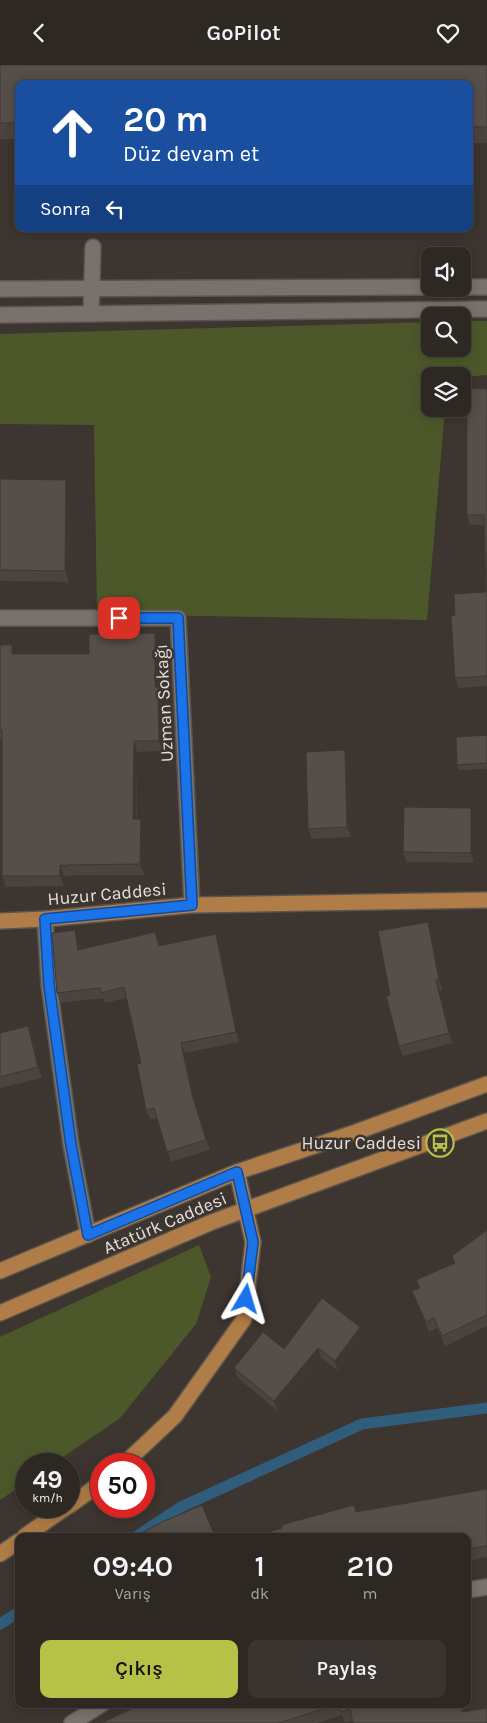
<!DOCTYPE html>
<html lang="tr">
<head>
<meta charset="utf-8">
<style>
  body { margin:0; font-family:Karla,sans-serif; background:#3a3430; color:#f1f3f6; height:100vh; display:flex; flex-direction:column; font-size:19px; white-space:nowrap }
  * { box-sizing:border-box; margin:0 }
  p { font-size:16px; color:#a7a6a6 }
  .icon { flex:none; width:28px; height:28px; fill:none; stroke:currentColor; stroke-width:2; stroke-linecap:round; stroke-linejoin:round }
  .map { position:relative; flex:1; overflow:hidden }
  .details { position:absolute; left:15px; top:1468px; width:456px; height:175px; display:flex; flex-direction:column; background:#2e2823; border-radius:10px; box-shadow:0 2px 12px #0003,0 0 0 1px #494441 }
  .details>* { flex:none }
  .banner { position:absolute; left:15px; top:15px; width:458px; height:152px; border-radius:10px; box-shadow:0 2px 12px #0003,0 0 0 1px #494441; background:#1a4fa0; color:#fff; overflow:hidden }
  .tools { position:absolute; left:421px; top:182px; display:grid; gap:10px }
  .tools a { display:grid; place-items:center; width:50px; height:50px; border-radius:10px; background:#2e2823; box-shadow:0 2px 12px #0003,0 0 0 1px #494441; font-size:25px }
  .speed { position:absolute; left:15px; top:1388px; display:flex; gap:10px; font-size:25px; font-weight:700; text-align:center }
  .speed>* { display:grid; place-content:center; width:65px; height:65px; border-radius:50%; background:#2e2823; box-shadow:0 2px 12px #0003,0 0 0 1px #494441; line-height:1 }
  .speed small { font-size:12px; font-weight:400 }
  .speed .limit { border:8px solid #d22; background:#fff; color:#111 }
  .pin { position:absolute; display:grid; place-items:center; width:42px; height:42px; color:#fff; margin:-21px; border-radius:10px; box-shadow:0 2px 8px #0006 }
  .me { position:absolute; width:55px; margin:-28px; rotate:7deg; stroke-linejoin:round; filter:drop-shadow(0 0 4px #0008) }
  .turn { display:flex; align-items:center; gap:18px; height:105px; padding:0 25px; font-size:22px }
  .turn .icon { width:65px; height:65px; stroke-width:2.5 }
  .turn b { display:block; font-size:35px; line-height:42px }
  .then { display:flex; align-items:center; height:48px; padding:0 25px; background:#0003; gap:10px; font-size:19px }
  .eta { display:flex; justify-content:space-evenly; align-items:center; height:85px; text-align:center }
  .eta b { font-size:30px; font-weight:600; line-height:35px }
  .primary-button { display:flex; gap:10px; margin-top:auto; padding:10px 25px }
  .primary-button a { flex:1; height:58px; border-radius:10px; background:#b6c148; color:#111; font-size:20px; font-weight:600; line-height:58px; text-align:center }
  .primary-button a+a { background:#3a3430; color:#f1f3f6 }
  header { display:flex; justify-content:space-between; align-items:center; height:65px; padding:0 25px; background:#2e2823; font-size:22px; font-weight:600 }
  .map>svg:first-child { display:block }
  .green { fill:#4d582a }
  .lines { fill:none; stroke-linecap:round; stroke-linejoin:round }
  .stream { stroke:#315d7d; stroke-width:11 }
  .minor-casing { stroke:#5a544e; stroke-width:18 }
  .major-casing { stroke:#5a544e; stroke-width:18 }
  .minor { stroke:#79716a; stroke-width:15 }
  .major { stroke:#b07c47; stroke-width:15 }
  .wall { fill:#4a433e }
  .shaded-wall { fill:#3c3732 }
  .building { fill:#564e48; stroke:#3c3732 }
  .route-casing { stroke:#114b97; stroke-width:12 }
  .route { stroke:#1a73e8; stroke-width:9 }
  .labels { text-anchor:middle; stroke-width:5; stroke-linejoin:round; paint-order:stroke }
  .street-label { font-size:18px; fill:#e5e0dc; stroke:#3d352f }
  .poi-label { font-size:18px; fill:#e5e0dc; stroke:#3d352f; text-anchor:end }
</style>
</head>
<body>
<header><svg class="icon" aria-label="back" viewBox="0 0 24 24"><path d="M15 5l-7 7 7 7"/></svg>GoPilot<svg class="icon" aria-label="heart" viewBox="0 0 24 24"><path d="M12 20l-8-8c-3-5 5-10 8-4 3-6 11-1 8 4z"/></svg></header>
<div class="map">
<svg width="487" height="1658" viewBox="0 0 487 1658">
  <rect width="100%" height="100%" fill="#3d352f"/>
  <g class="green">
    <path d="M463,256H487V310L463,312L430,311V344H445L427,555L97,549L94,360L0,359V269L430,257V284H462Z"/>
    <path d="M199,1180L211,1212L196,1259L120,1353L53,1399H26V1418L0,1435V1272Z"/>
  </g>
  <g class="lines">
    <g class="stream">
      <path d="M137,1471L181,1442L362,1359L487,1343"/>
      <path d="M0,1559L19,1547"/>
    </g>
    <g class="minor-casing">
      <g id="minor">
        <path d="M462,222H487"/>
        <path d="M0,224L430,222"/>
        <path d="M91,249L93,182"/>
        <path d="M0,250L487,244"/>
        <path d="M0,553H178L192,840"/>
        <path d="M45,854L49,920L71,1080L88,1170"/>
        <path d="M468,1525L487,1522"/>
        <path d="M72,1658L102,1639"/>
      </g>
    </g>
    <g class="major-casing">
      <g id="major">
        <path d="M0,856L45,854L192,840L487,835"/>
        <path d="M0,1206L237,1107L356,1067L487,1019"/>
        <path d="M0,1248L212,1157L487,1056"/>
        <path d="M124,1399L175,1351L244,1254L253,1177L237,1107"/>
        <path d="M69,1441L101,1418"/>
        <path d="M25,1471L68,1441"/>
        <path d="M0,1489L19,1476"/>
      </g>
    </g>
    <use href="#minor" class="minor"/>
    <use href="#major" class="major"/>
  </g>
  <g class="wall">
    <path d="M0,0H487V78H469V19H19V74H0Z"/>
    <path d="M487,324V621L459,623L455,613V550L486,527L484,460H470L467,450Z"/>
    <path d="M0,414L66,415L70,426L69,517L0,516Z"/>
    <path d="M155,568L158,578L159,623L162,632L163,686L137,687V754L144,765V810H70V811H64V821L6,822L2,811V676H0V580L16,589H89Z"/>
    <path d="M487,670V704L459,705L457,700Z"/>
    <path d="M348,696L351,772L312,774L308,764Z"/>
    <path d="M471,743L475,753L474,798L407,797L403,787Z"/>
    <path d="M75,865L79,875L80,885L155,867L160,881L220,879L239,977L185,988L196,1039L210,1085L171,1097L157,1053L150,1054L146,1045L141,998L126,933L105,938L103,933L61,938L57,928Z"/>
    <path d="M432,867L442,925L440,926L453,978L403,991L399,981L390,930Z"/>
    <path d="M28,961L32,971L42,1013L0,1023V968Z"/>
    <path d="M487,1165V1261L445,1281L437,1263L429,1267L412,1226L419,1223L416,1215L454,1198L452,1191Z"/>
    <path d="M360,1262L364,1272L338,1306L321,1293L278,1346L238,1313L234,1303L284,1284Z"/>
    <path d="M487,1424V1492L468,1496V1471L357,1447Z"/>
    <path d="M142,1639H462L464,1646L487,1658L352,1655L345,1658L342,1650L317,1658H101Z"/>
  </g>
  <g class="shaded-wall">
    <path d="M66,415L70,426L69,517L65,506Z"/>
    <path d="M155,568L158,578L159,623L162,632L163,686L159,676L155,622Z"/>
    <path d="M12,580L16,591L12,589Z"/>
    <path d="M134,676L137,687L136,765L133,754Z"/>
    <path d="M345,685L348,696L351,772L347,762Z"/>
    <path d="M471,743L475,753L474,798L471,788Z"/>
    <path d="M141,754L144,765V810L140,799Z"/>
    <path d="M60,800L64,811V821L60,811Z"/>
    <path d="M428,857L432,867L442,925L439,915Z"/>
    <path d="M75,865L79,875L81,895L78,885Z"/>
    <path d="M216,869L220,879L239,977L236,967Z"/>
    <path d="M436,915L440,926L453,978L449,968Z"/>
    <path d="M28,961L32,971L42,1013L38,1002Z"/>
    <path d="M181,978L185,988L196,1039L210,1085L192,1029Z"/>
    <path d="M360,1262L364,1272L338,1306L335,1296Z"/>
    <path d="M318,1283L321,1293L278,1346L274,1336Z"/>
  </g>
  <g class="building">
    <path d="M0,0H487V62H469V19H19V58H0Z"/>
    <path d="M467,323L487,324V611L455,613L451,551L455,550L454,529L486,527L484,450H467Z"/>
    <path d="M0,414L66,415L65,506L0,505Z"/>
    <path d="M155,568V622H158L159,676H134L133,754H141L140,799L66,800V801L60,800V811H2V665H0V580H12V589H89V569Z"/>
    <path d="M487,670V698L457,700L456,672Z"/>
    <path d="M345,685L347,762L308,764L306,687Z"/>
    <path d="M404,742L471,743V788L403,787Z"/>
    <path d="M428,857L439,915H436L449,968L399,981L386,931L390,930L378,866Z"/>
    <path d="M75,865L78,885L155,867L159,881L216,869L236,967L181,978L192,1029L206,1075L167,1087L154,1043L146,1045L137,999L141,998L124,922L101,928L100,923L57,928L52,868Z"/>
    <path d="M28,961L38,1002L0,1012V968Z"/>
    <path d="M487,1165V1250L442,1271L434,1253L426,1257L412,1226L420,1223L416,1215L455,1198L452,1191Z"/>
    <path d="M322,1233L360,1262L335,1296L318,1283L274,1336L234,1303L263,1267L284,1284Z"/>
    <path d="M487,1424V1481L468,1484V1471H254L282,1463L281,1460L354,1440L356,1447Z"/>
    <path d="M202,1440L215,1471H136L162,1457Z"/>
    <path d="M142,1639H460L462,1647L487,1643V1658H353L350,1644L341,1647L338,1639L279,1658H101Z"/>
  </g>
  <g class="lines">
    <g class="route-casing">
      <path id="route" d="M119,553H178L192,840L45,854L49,920L71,1080L88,1170L237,1107L253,1177L246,1234"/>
    </g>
    <use href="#route" class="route"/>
  </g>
  <defs>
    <g id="bus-ring" transform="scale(1.4375)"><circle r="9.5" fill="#3d352f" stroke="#b6c148" stroke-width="1.5"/><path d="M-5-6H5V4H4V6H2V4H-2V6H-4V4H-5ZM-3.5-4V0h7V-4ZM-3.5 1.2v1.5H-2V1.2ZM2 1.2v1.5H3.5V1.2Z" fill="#b6c148"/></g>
  </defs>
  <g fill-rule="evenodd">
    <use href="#bus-ring" x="440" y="1078"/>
  </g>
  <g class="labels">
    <g class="street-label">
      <text transform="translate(164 638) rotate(-93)" y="6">Uzman Sokağı</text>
      <text transform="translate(107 829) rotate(-5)" y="6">Huzur Caddesi</text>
      <text transform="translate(165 1158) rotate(-23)" y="6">Atatürk Caddesi</text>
    </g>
    <g class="poi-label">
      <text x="421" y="1084">Huzur Caddesi</text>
    </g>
  </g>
</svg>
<div class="tools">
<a><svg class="icon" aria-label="sound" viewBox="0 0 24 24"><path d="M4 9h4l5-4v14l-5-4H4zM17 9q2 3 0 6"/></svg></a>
<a><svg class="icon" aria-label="search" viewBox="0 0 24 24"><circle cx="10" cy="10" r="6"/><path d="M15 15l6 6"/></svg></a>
<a><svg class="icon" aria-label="layers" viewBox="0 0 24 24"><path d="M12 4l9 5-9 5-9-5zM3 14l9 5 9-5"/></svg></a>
</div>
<div class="speed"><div>49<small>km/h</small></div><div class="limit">50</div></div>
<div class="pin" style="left:119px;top:553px;background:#d93025"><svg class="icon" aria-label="arrive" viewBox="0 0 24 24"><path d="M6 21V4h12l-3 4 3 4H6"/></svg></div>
<svg class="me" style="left:246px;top:1234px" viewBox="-20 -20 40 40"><path d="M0-17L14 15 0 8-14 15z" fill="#1a73e8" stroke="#fff" stroke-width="4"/></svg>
<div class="banner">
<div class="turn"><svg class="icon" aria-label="ahead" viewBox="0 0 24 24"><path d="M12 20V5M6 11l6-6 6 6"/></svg><div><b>20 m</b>Düz devam et</div></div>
<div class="then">Sonra<svg class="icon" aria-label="left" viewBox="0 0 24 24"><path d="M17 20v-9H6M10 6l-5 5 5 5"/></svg></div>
</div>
<section class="details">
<div class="eta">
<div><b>09:40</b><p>Varış</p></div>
<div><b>1</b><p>dk</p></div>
<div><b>210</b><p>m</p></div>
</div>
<div class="primary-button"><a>Çıkış</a><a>Paylaş</a></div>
</section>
</div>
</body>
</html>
